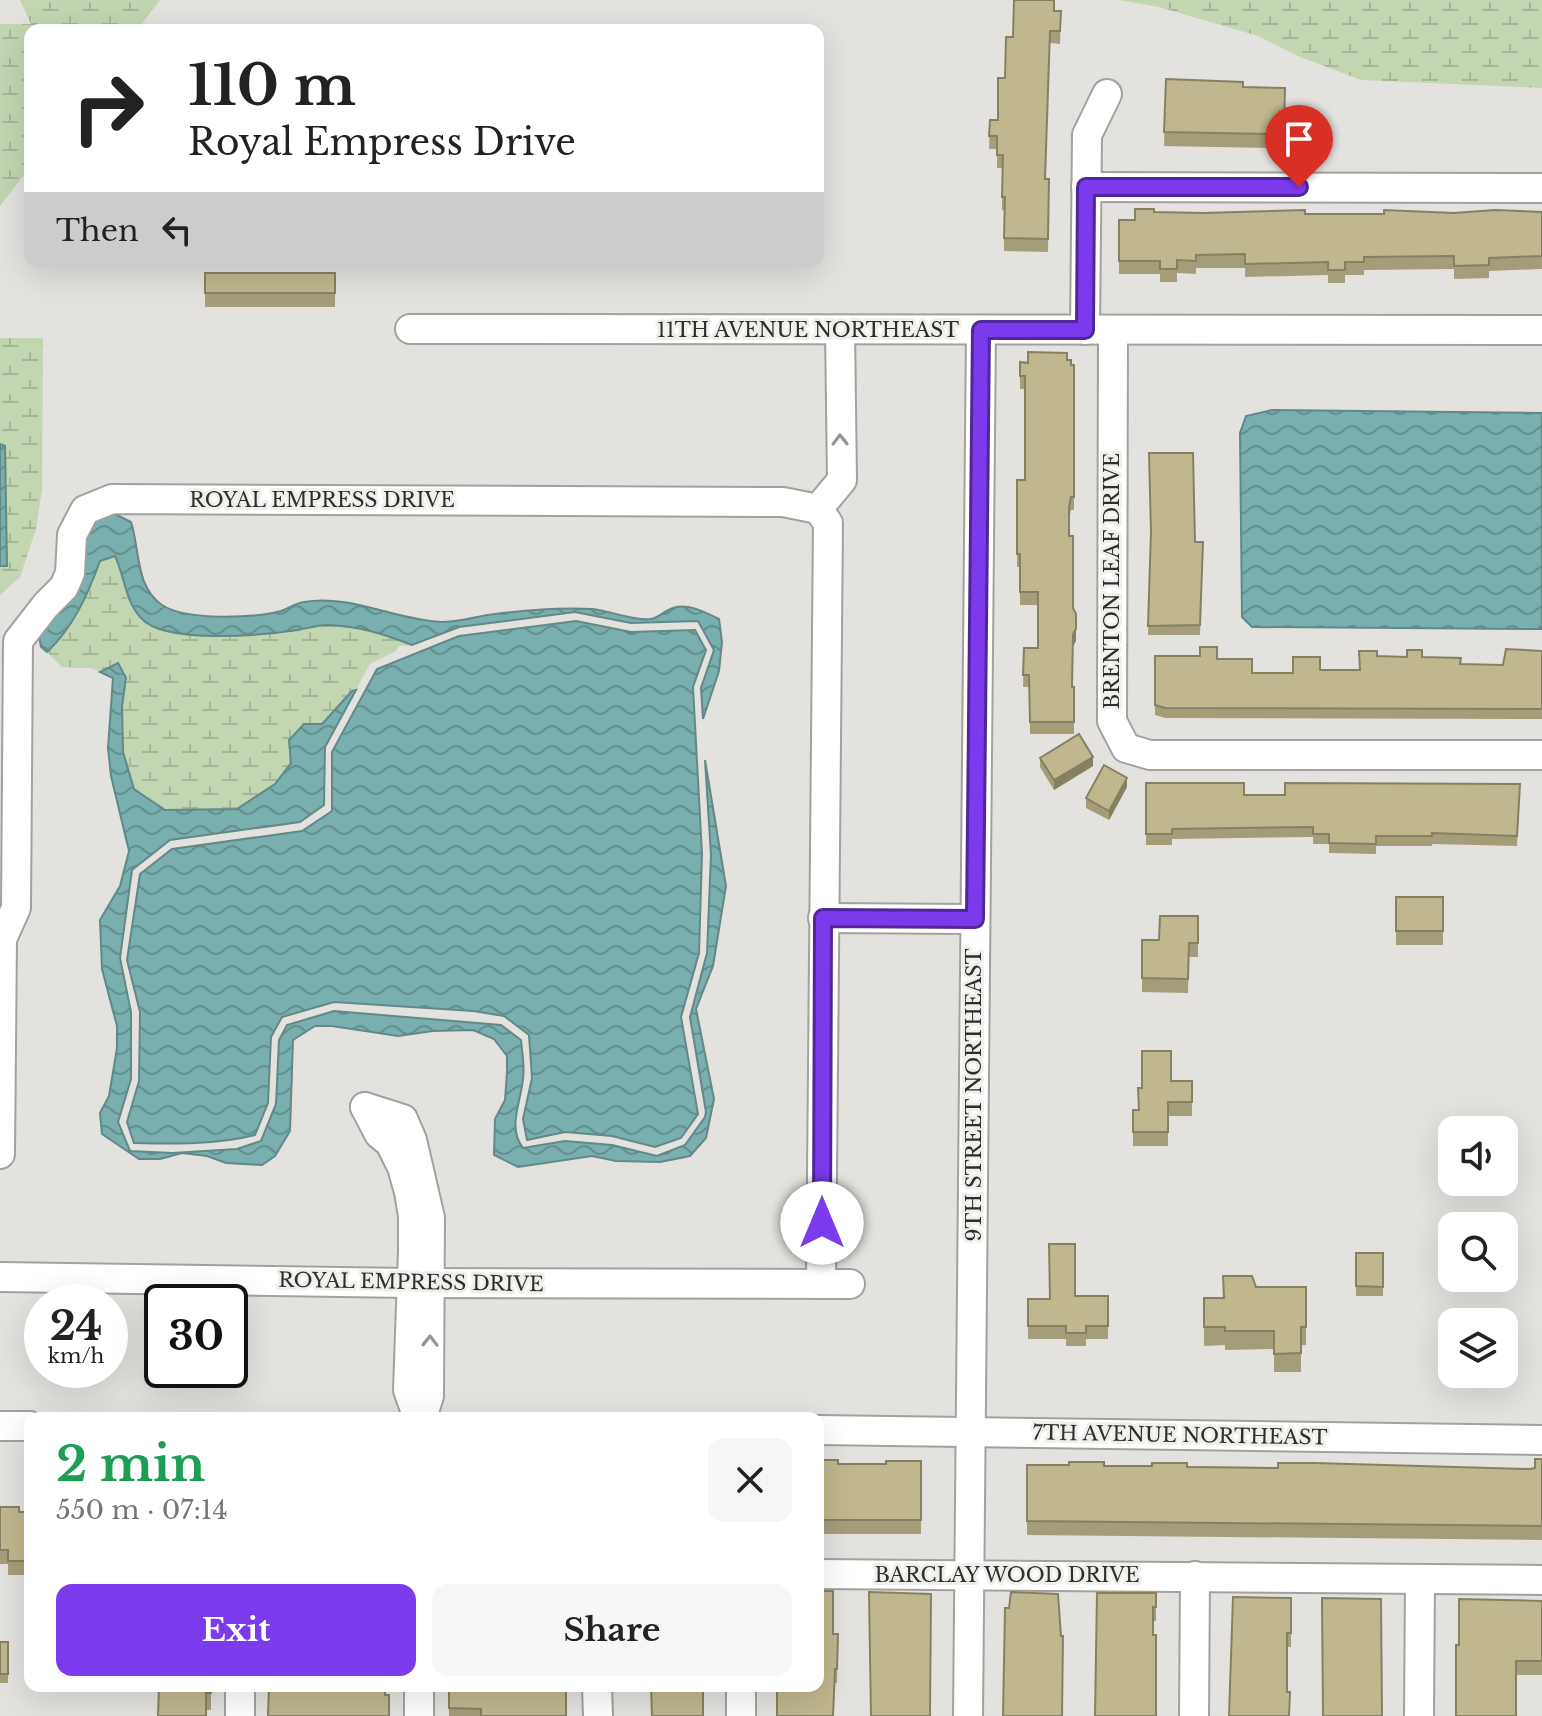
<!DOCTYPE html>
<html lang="en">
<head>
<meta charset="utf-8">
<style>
  body { margin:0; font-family:"Libre Baskerville",serif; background:#f6f6f6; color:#222; height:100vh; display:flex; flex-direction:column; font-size:30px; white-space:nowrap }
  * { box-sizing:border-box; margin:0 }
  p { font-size:26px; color:#767676 }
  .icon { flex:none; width:44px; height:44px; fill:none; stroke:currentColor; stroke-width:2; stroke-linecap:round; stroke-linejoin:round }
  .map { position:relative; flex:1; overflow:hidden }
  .drawer { position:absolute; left:24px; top:1412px; width:800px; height:280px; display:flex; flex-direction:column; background:#fff; border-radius:16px; box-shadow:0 8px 32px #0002 }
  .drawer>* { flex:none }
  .banner { position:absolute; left:24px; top:24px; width:800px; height:244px; border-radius:16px; box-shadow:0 8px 32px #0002; background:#fff; color:#222; overflow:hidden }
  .buttons { position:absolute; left:1438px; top:1116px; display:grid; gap:16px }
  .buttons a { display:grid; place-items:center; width:80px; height:80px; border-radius:16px; background:#fff; box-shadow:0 8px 32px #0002; font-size:40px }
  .speed { position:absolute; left:24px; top:1284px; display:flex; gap:16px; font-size:40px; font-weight:700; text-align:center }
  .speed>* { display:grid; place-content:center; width:104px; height:104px; border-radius:50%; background:#fff; box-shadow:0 8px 32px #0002; line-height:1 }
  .speed small { font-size:20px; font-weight:400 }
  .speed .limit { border:4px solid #111; border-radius:12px; background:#fff; color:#111 }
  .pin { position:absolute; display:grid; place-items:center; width:68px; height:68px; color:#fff; margin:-82px -34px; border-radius:50% 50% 50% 0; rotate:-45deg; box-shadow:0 0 8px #0007 }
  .pin .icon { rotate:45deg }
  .me { position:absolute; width:88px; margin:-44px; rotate:0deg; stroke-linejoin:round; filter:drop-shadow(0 0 6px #0008) }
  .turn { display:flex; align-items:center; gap:28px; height:168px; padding:0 32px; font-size:36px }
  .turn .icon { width:104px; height:104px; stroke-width:2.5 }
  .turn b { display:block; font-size:56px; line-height:68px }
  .then { display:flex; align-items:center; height:76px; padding:0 32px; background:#0003; gap:16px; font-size:30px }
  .round { display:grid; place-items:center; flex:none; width:84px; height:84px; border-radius:16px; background:#f6f6f6 }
  .headline { display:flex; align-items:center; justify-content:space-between; height:136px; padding:0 32px }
  h1 { font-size:48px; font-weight:800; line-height:60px; color:#1e9e55 }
  .cta { display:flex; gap:16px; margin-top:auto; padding:16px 32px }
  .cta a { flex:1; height:92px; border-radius:16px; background:#7c3aed; color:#fff; font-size:32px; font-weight:800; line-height:92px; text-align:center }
  .cta a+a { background:#f6f6f6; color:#222 }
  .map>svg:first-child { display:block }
  .wetland { fill:url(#wetland-marsh) }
  .water { fill:url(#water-waves); stroke:#628888; stroke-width:2 }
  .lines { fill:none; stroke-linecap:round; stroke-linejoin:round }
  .minor-casing { stroke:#a2a19e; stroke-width:32 }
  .minor { stroke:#fff; stroke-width:28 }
  .wall { fill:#a59d7a }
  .shaded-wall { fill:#868063 }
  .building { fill:#c0b78e; stroke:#868063; stroke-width:2 }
  .oneway { stroke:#969696 }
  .route-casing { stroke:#51269a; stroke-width:20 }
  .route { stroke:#7c3aed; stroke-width:14 }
  .labels { text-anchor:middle; stroke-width:6; stroke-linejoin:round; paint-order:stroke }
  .street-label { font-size:20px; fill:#2e2e2d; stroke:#f0efec }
</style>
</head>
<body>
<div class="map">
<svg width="1542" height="1716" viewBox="0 0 1542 1716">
  <defs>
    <pattern id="wetland-marsh" width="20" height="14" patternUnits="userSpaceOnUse" patternTransform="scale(2)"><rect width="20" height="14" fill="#c1d6b1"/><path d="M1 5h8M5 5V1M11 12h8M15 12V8" fill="none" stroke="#a6b899"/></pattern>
    <pattern id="water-waves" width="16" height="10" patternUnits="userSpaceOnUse" patternTransform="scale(2)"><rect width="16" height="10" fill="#79afaf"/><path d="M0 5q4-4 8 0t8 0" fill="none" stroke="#648f8f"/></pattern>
  </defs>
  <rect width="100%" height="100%" fill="#e3e2de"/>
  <g class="wetland">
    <path d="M20,0H160L137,30H30V167L0,206V24H31Z"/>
    <path d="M1119,0H1542V88L1361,80L1298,56L1258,36L1159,7Z"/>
    <path d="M0,338H43L42,490L36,529L20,577L0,595V566L7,565L5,446L0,444Z"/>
    <path d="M116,556L128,599L259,634L325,625L374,630L412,645L399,646L396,651L370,664L356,690L351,692L321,724L275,784L237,809L165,810L134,789L123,752L122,706L126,678L118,664L100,672L91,668L62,667L47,652C71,629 88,592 100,560Z"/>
  </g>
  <g class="water">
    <path d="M1272,410L1542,413V629L1252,627L1242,617L1240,433L1246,416Z"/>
    <path d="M0,444L5,446L7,566H0Z"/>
    <path d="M111,512L131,522C140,549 135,587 162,605C186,621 254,618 281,611C289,608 296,603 304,602C351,594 395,620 441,622C459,622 477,616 495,614C526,610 560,607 592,609C608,610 636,622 651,619C659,618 665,610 673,608C689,603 704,612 719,619L722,642L719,671L703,719L701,688L714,650L698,621L631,623L575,612L459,627L412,645C384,634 359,626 328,625C318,625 308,628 298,630C264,635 165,645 141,618C125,601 125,577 115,556L100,561C88,594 73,628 47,652L41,647L38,630L91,518Z"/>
    <path d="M576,621L631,632L695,630L706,650L693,687L702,854L699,953L681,1017L698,1114L681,1138L655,1147L612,1136L565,1132L527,1140L523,1119L532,1078L529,1035L504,1016L473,1011L334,1002L282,1017L271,1037L268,1103L255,1135C216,1145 174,1144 134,1143L127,1122L139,1081L140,1012L127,960L140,874L172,849L302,831L332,811V752L377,669L459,636Z"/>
    <path d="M118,663L126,678L122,706L123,752L134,789L165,810L237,809L275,784L291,763L289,740L304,724H322L352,691L356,690L325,747L324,805L300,822L170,840L132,870L120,958L131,1012V1079L118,1122L130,1151L172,1153L237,1149L261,1141L276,1104L279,1040L287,1025L334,1011L501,1025L521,1040C522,1052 525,1067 523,1079C521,1102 507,1127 523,1148L565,1141L612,1145L657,1156L685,1145L705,1117L706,1112L690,1017L707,953L711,855L705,760L726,886L713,966L696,1009L714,1099L706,1138L690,1156L660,1162L616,1161L592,1156L518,1167L494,1155L495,1119L505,1100L507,1072V1056L494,1039L473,1030L433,1031L398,1036L332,1026H315L293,1040L290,1131L275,1156L262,1165L226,1163L207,1156L182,1153L160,1159H139L102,1134L100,1113L109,1096L117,1048V1026L102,969L100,920L120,886L129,851L111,776L108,748L113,678L100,672Z"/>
  </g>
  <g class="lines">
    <g class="minor-casing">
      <g id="minor">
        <path d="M1086,187L1542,188"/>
        <path d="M410,329L1542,330"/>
        <path d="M1085,330L1087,135L1107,94"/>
        <path d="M1113,330L1112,721L1126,748L1150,755H1542"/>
        <path d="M818,509L842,480L840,330"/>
        <path d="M823,918L975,919"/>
        <path d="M365,1107L403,1119L412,1140L430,1218L429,1396L422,1418"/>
        <path d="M365,1107L379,1134L390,1143L402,1167L409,1192L413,1216V1249L408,1390L418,1418"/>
        <path d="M0,1154L2,939L16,908L18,641L46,605L64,587L70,573L72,535L85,510L112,499L783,502L818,509L828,523L821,1284"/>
        <path d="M0,1277L410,1283L850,1284"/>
        <path d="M0,1426H30"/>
        <path d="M818,1430L1542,1440"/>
        <path d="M818,1574L1542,1580"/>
        <path d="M597,1686L598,1716"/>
        <path d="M240,1716V1686"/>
        <path d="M419,1716V1686"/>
        <path d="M741,1716V1686"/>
        <path d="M968,1716L981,330"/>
        <path d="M1194,1716L1195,1576"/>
        <path d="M1419,1716L1420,1580"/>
      </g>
    </g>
    <use href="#minor" class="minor"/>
  </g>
  <g class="wall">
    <path d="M1054,11H1061L1060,44L1050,43L1045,179H1049L1048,252L1004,251V210H1002V168H997V149H989L990,120H998L1013,37Z"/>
    <path d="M1166,79L1243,87L1285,88L1284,141H1268V148L1164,146Z"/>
    <path d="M1154,212L1305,214L1542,212V269L1489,271V278L1454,279V269L1364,270V275H1345V283H1328V275L1245,277V268H1196V274L1177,273V282H1160V274H1119V220H1135Z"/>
    <path d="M401,262H474V263Z"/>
    <rect x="205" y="273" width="130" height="34"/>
    <path d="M1067,360L1071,365H1074V510H1071L1069,519V536L1073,608L1076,641L1073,646L1072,687H1074V734H1030L1029,687H1023L1024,648H1038V605H1020V567H1017V480H1025V389H1020V362Z"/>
    <path d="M1151,536L1195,542H1203L1200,635H1148Z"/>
    <path d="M1542,651V719L1165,718L1155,715V656L1217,659L1252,673H1293L1320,670H1360L1377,656L1422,657L1460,664L1503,665Z"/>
    <path d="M1040,758L1093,766L1054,790L1040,767Z"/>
    <path d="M1146,783L1244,795L1520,794L1517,846L1432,844V846H1376V854L1329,853V844H1313V837L1172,839V845H1146Z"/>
    <path d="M1127,787L1109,820L1086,808V798Z"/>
    <rect x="1396" y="897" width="47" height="48"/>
    <path d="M1198,916V957H1189L1188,993L1142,992V940H1159Z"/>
    <path d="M1171,1081H1192V1116H1168V1146H1133V1110H1139Z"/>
    <rect x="1356" y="1253" width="27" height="43"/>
    <path d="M1256,1287H1306V1345H1301V1372H1274V1349L1225,1350V1345L1204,1346V1298H1223Z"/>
    <path d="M1075,1296H1108V1339H1086V1346H1066V1339H1028V1299H1050Z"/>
    <path d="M1542,1459V1540L1027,1535V1465L1530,1469L1535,1468Z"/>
    <path d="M818,1460L838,1464H886L921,1461V1534H818Z"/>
    <path d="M0,1507L19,1512H29L28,1575H8V1564H0Z"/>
    <path d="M1156,1593V1621H1153L1095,1716Z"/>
    <path d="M1291,1598V1647H1287L1229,1716Z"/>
    <path d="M1542,1601V1675H1516L1459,1645Z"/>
    <path d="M833,1634H838L837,1683H835Z"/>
    <rect x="0" y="1642" width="8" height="41"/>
    <path d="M159,1686H211V1710H206Z"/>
    <path d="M449,1686L566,1716H449Z"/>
  </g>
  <g class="shaded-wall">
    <path d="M1076,629V641L1073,646V634Z"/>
    <path d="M1093,757V766L1054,790V780Z"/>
    <path d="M1127,778V787L1109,820V811Z"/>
  </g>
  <g class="building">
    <path d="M1014,0H1054V11H1061L1060,31H1050L1045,179H1049L1048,239L1004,238L1005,197H1002L1003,155H997V136H989L990,120H998V78H1005L1006,37H1013Z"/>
    <path d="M1166,79L1243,82V87L1285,88L1284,127H1268V134L1164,132Z"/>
    <path d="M1135,209H1154V212L1203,213L1305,210V214H1384V210L1454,213L1495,210L1542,212V256L1489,258V265L1454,266V256L1364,257V262H1345V270H1328V262L1245,264V254L1196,255V261L1177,260V269H1160V261H1119V220H1135Z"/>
    <rect x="205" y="273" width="130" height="20"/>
    <path d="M1028,352L1067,353V360H1071V365H1074V497H1071L1069,507V536H1073V608L1076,614V629L1073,634L1072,687H1074V722H1030L1029,675H1023L1024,648H1038V592H1020V554H1017V480H1025V376H1020V362L1028,363Z"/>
    <path d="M1149,453H1193L1195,542H1203L1200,625L1148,626L1151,532Z"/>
    <path d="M1200,647H1217V659H1252V673H1293V657H1320V670H1360L1359,651H1377V656L1407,657V650H1422V657L1461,658L1460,664L1503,665L1506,649L1542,651V709L1165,708L1155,705V656H1200Z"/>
    <path d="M1079,734L1093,757L1054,780L1040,758Z"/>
    <path d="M1104,765L1127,778L1109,811L1086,798Z"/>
    <path d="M1146,783H1244V795H1285V783L1520,784L1517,836L1432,833V836H1376V844L1329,843V834H1313V827L1172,829V834H1146Z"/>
    <rect x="1396" y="897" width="47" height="34"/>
    <path d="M1160,916H1198V943H1189L1188,979L1142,978V940H1159Z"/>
    <path d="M1142,1051H1171V1081H1192V1102H1168V1132H1133V1110H1139L1138,1088H1142Z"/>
    <path d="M1049,1244H1075V1296H1108V1326H1086V1333H1066V1326H1028V1299H1050Z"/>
    <path d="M1356,1253H1383V1287L1356,1286Z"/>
    <path d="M1223,1276H1252L1256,1287H1306V1327H1301V1353L1274,1354V1331H1225V1327H1204V1298H1224Z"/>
    <path d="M1535,1459H1542V1526L1027,1521V1465H1069V1462H1104V1466H1152V1463H1187V1467L1278,1468V1463H1314L1530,1469L1535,1468Z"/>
    <path d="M818,1460H838V1464H886V1461H921V1520H818Z"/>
    <path d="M0,1507H19V1512H29L28,1561H8V1550H0Z"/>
    <path d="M818,1591H833V1634H838L837,1669H835L833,1716H777V1686H818Z"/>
    <path d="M869,1592L931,1594L930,1716H871Z"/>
    <path d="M1011,1592L1058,1594L1061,1636H1063L1062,1716H1003L1005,1608H1009Z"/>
    <path d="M1097,1593H1156V1607H1153V1635H1156V1716H1095Z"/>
    <path d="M1233,1597L1291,1598V1633H1287V1692H1290L1289,1716H1229Z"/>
    <path d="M1322,1598L1381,1599L1382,1716H1323Z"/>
    <path d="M1459,1599L1542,1601V1661H1516V1716H1456V1645H1459Z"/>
    <rect x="0" y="1642" width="8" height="32"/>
    <path d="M159,1686H211V1693H206V1716H158Z"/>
    <path d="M269,1686L385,1687V1695H389V1716H268Z"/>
    <path d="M449,1686H561V1690H566V1716H481V1709L449,1708Z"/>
    <path d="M651,1686H703V1716H652Z"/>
  </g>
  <defs><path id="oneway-chevron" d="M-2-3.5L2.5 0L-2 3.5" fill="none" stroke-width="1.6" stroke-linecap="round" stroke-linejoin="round" transform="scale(2)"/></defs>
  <g class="oneway">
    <use href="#oneway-chevron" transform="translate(840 440) rotate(-91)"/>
    <use href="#oneway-chevron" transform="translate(430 1341) rotate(-89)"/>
  </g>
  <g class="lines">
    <g class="route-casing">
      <path id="route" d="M822,1223L823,918L975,919L981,330H1085L1086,187H1299"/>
    </g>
    <use href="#route" class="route"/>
  </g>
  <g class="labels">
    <g class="street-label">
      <text x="808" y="337">11TH AVENUE NORTHEAST</text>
      <text x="322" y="507">ROYAL EMPRESS DRIVE</text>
      <text transform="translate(1112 581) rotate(-90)" y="7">BRENTON LEAF DRIVE</text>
      <text transform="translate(974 1095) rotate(-90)" y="7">9TH STREET NORTHEAST</text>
      <text transform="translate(411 1282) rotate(1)" y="7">ROYAL EMPRESS DRIVE</text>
      <text transform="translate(1180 1435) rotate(1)" y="7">7TH AVENUE NORTHEAST</text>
      <text x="1007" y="1582">BARCLAY WOOD DRIVE</text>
    </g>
  </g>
</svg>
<div class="buttons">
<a><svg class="icon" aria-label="sound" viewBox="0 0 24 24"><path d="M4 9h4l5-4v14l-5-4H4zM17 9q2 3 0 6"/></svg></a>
<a><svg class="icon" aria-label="search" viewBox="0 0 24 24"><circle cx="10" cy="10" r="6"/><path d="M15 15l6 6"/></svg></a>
<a><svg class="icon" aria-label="layers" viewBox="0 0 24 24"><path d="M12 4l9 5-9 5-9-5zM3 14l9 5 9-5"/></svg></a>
</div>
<div class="speed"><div>24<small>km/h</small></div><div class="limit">30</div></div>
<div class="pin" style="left:1299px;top:187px;background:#d93025"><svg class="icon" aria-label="arrive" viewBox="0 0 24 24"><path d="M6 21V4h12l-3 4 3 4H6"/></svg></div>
<svg class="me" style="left:822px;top:1223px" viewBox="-20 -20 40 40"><circle r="19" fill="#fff"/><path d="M0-13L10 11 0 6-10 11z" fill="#7c3aed"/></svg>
<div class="banner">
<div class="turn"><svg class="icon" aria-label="right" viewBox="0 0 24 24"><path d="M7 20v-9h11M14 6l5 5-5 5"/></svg><div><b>110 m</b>Royal Empress Drive</div></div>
<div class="then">Then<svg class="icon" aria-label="left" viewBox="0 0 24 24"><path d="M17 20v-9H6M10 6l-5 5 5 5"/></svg></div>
</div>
<section class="drawer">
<div class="headline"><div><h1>2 min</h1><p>550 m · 07:14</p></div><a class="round"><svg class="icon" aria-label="close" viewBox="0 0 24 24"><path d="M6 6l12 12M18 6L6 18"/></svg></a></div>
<div class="cta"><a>Exit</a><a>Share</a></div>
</section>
</div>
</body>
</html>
